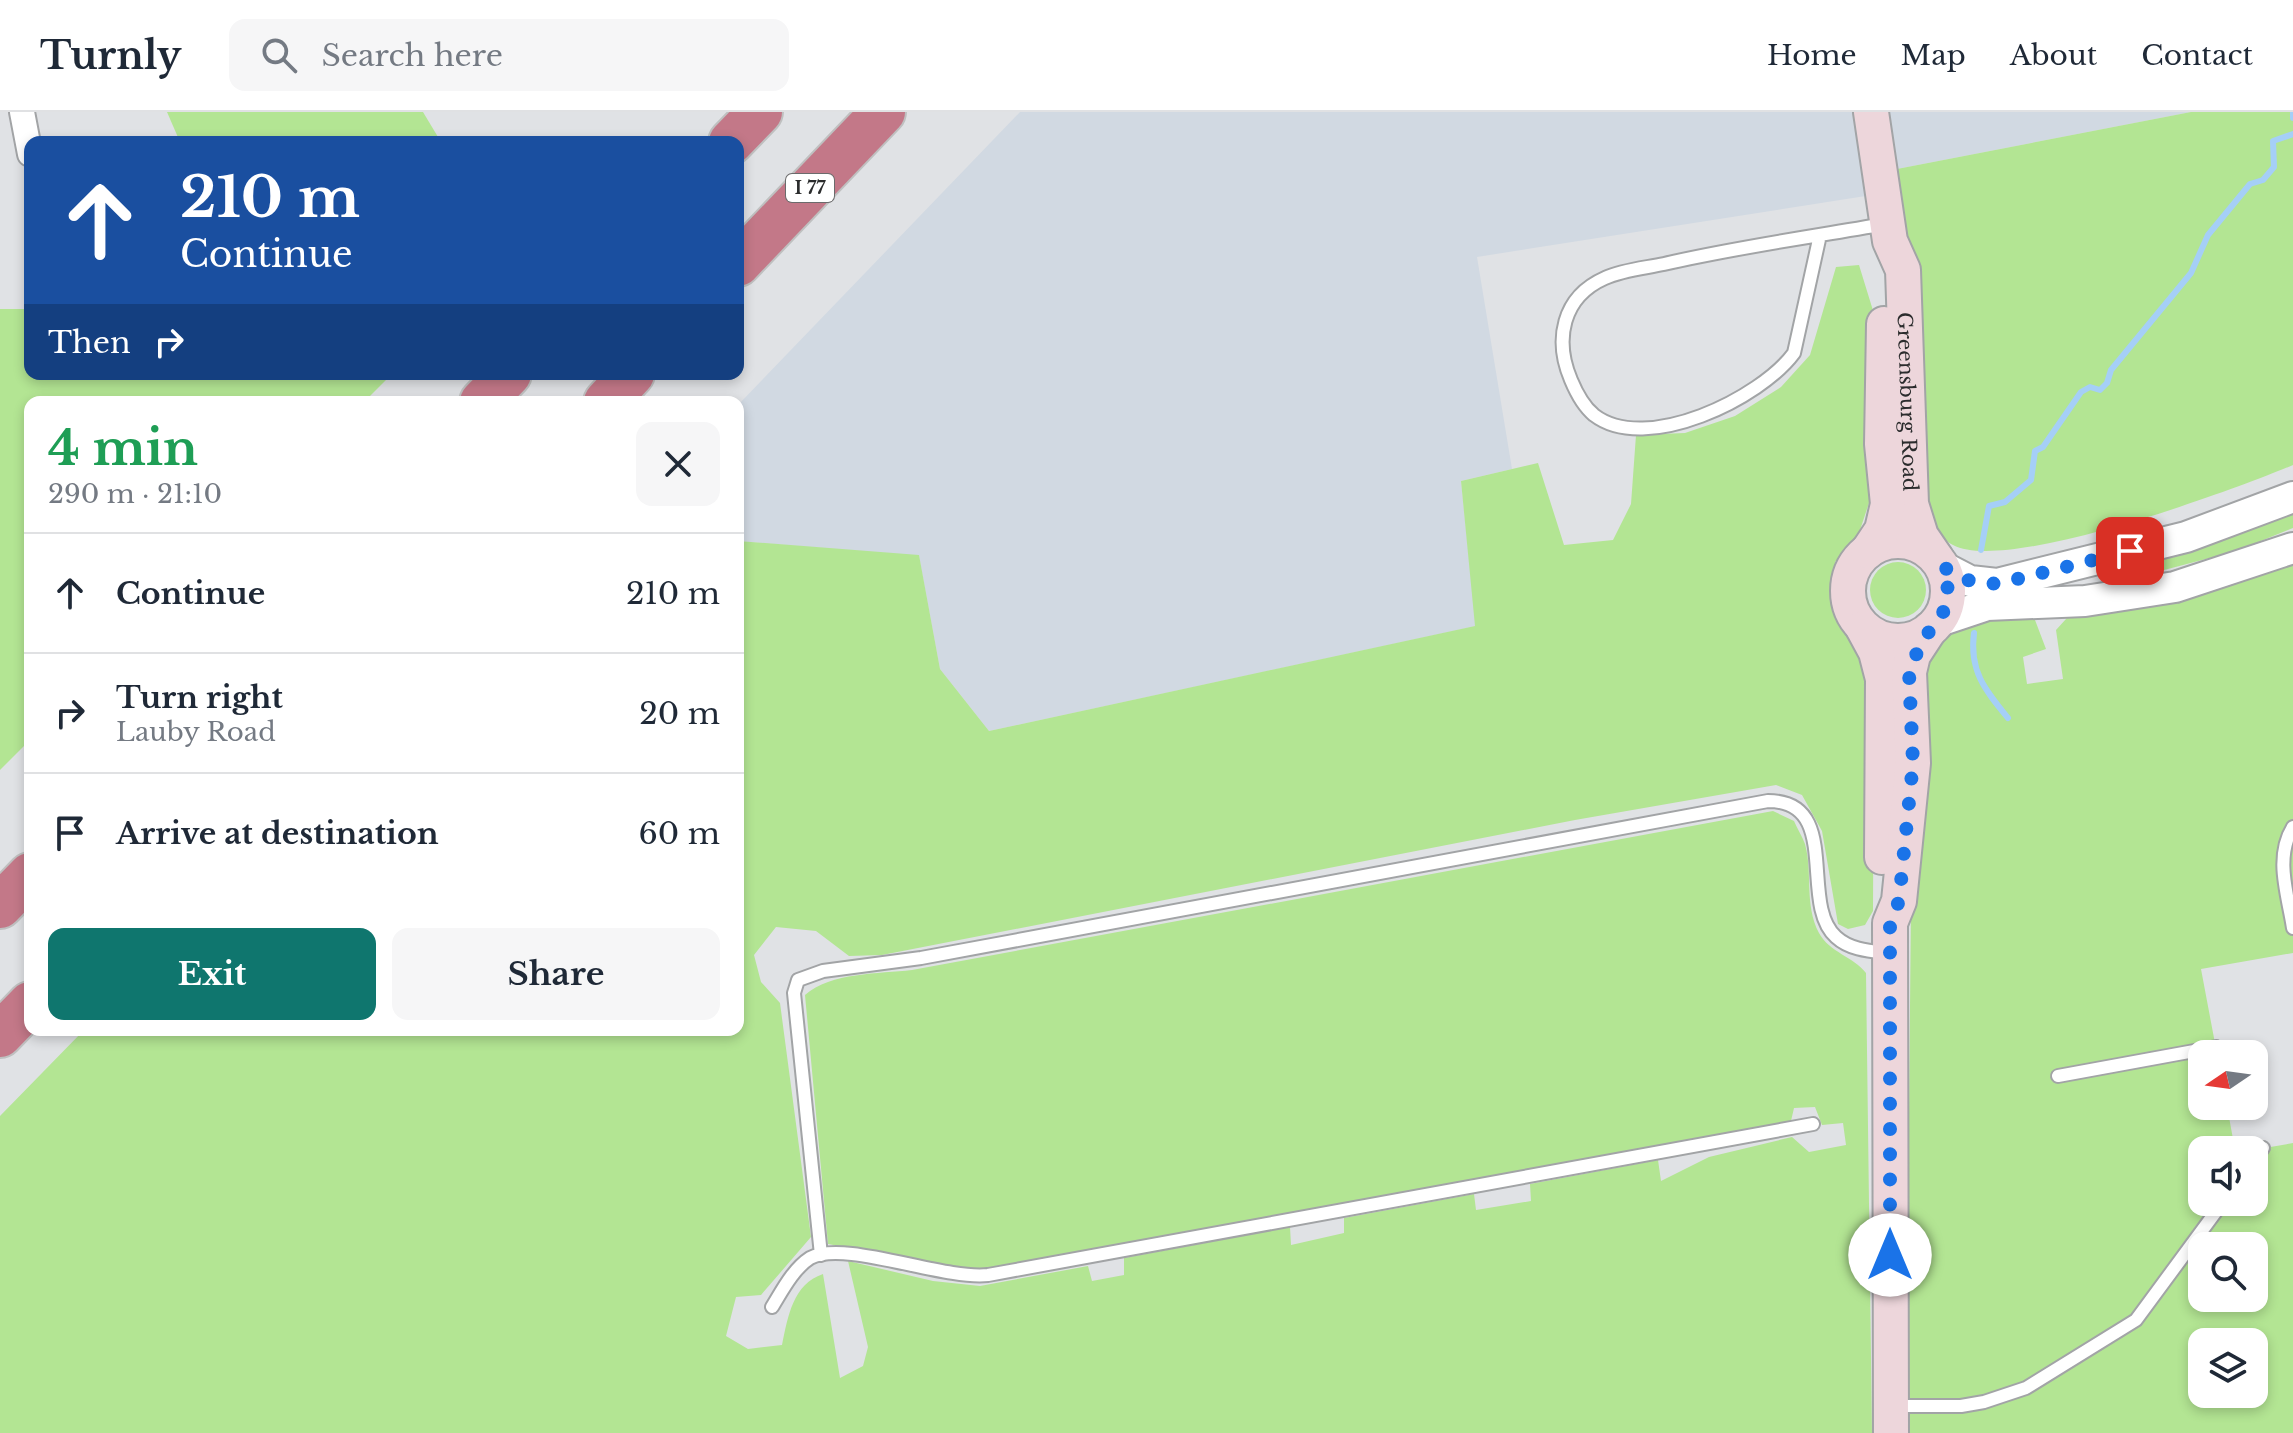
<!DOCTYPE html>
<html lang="en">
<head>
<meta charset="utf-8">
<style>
  body { margin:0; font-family:"Libre Baskerville",serif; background:#f6f6f7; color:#1f2937; height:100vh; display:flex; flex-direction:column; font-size:30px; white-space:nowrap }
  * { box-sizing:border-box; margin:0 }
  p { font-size:26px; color:#747a83 }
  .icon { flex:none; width:44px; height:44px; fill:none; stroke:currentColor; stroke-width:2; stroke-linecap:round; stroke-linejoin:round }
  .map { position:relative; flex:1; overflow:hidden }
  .panel { position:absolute; left:24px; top:284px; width:720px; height:640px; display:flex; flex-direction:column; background:#fff; border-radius:16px; box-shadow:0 4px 12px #0003 }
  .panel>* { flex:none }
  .banner { position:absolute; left:24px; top:24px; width:720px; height:244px; border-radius:16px; box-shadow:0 4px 12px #0003; background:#1a4fa0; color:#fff; overflow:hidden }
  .needle { width:52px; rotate:257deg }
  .buttons { position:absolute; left:2188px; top:928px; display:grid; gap:16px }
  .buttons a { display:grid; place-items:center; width:80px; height:80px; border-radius:16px; background:#fff; box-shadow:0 4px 12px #0003; font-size:40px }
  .pin { position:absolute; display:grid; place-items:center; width:68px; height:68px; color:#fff; margin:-34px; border-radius:16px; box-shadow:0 4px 12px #0006 }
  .me { position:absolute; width:88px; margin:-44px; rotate:0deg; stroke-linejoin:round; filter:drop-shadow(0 0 6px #0008) }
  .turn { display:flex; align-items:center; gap:28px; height:168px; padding:0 24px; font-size:36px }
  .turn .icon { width:104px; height:104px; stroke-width:2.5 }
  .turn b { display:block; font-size:56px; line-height:68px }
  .then { display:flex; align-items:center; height:76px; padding:0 24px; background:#0003; gap:16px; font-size:30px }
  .round { display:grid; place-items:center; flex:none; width:84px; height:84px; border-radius:16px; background:#f6f6f7 }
  .headline { display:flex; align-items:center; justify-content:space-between; height:136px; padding:0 24px }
  h1 { font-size:48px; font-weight:800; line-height:60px; color:#1e9e55 }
  .button { display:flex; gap:16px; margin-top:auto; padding:16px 24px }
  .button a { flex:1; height:92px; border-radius:16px; background:#0f766e; color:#fff; font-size:32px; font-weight:800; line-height:92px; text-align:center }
  .button a+a { background:#f6f6f7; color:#1f2937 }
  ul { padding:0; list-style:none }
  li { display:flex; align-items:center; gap:24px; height:120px; padding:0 24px; border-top:2px solid #e0e1e3 }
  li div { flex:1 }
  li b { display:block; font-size:30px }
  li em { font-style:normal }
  header { display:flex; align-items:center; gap:48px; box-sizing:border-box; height:112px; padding:0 40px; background:#fff; border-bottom:2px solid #e0e1e3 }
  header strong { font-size:38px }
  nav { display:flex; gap:44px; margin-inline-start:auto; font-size:28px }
  .search { width:560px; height:72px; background:#f6f6f7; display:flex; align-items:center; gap:20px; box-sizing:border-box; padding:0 28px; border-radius:16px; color:#747a83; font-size:30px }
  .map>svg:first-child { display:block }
  .built { fill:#d1d9e2 }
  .green { fill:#b3e593; fill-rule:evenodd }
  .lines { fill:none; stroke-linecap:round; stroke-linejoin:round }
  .stream { stroke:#a5cff7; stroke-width:6 }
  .service-casing { stroke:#a2a4a6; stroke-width:16 }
  .minor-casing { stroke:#a2a4a6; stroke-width:28 }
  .tertiary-casing { stroke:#a2a4a6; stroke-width:34 }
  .secondary-casing { stroke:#a2a4a6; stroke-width:38 }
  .motorway-casing { stroke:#bfc0c0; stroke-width:48 }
  .service { stroke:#fff; stroke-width:12 }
  .minor { stroke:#fff; stroke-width:24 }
  .tertiary { stroke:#fff; stroke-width:30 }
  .secondary { stroke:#edd6db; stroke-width:34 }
  .motorway { stroke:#c37888; stroke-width:44 }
  .route { stroke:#1a73e8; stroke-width:14; stroke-dasharray:0 25.2 }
  .labels { text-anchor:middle; stroke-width:7; stroke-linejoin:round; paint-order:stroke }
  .shield { fill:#fff; stroke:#6b6b6c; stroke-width:2 }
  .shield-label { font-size:18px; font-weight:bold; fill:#2b2c2d }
  .street-label { font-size:20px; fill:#2b2c2d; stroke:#fff }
</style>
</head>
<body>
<header>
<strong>Turnly</strong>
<div class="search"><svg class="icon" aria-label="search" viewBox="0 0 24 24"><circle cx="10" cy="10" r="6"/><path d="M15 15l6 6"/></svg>Search here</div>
<nav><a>Home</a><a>Map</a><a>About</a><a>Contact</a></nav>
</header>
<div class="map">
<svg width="2293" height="1321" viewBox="0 0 2293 1321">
  <rect width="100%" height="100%" fill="#e0e2e5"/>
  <g class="built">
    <path d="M1020,0H1857L1872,83L1477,145L1512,357L1461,369L1476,514L989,619L940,557L919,444L738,429V293Z"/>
    <path d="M1887,0H2191L1897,57Z"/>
  </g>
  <g class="green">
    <path d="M167,0H423L441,30H180Z"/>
    <path d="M2191,0H2293V353C2234,378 2006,462 1953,433C1935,424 1931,406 1925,388L1897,57Z"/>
    <path d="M1859,153L1875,205L1873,379L1858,424L1835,450V499L1862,539L1874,580L1873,799L1865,813L1848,817L1838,812L1822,719L1802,683L1776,673L1575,708L882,843L849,844L816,819L776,815L754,843L761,870L780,891L811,1125L761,1183L736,1185L726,1224L748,1237L782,1233C788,1204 793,1172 823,1162L840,1266L863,1254L868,1235L848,1149L933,1169L980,1174L1088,1154L1092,1169L1124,1163V1146L1290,1115L1291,1133L1344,1121V1106L1474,1082L1476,1098L1531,1089L1530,1072L1658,1048L1661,1069L1709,1045L1792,1025L1809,1040L1846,1033L1843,1011L1822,1013L1815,995L1794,996L1791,1009L990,1157L958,1156L828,1132L805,883C831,860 879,862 912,858L1773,699L1794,709C1797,716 1802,724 1805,732C1813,761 1804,793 1819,821C1830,841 1853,844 1866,861L1872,1321H0V1004L84,918H738V429L919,443L940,557L989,619L1475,514L1461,369L1538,351L1564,433L1613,428L1631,392L1636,323L1685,321L1735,304L1781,275L1810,243L1836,155Z"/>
    <path d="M0,197H30V262H392L364,290H30V628L0,658Z"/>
    <path d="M2293,395V416L2236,439L2134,466L2119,461L2120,453Z"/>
    <circle cx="1898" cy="478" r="28"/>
    <path d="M2293,450V841L2201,857L2217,942H2202V994H2227L2235,1038H2202V1090H2254L2253,1038L2293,1031V1321H1906L1911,789L1920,604L1929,533L1954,513L2016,497L2035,508L2046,537L2023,545L2027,572L2063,567L2056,518L2076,496L2169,492ZM2202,1134H2254V1186H2202ZM2202,1230H2254V1282H2202Z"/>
  </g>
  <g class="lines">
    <g class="stream">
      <path d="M2293,1V6"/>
      <path d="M1981,438L1989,394L2005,390L2031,368L2035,339L2043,335L2081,280L2090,275L2100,278L2107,271L2111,258L2191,161L2208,123L2250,72L2263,68L2274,55L2273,29L2293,22"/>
      <path d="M1974,521C1969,559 1985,578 2008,606"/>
    </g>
    <g class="service-casing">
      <g id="service">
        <path d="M1820,123L1794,241C1761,286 1646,343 1594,303C1583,294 1576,280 1571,268C1554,228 1562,185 1605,166C1622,158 1645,156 1664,152C1737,135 1811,125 1885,112"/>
        <path d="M2293,715C2274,746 2288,783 2293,816"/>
        <path d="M2058,964L2216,935"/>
        <path d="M2254,1049L2263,1036"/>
        <path d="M821,1143L794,881L798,868L823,859L921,846L1768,689C1843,689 1798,791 1836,825C1850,838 1870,839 1888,841"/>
        <path d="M772,1195C782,1179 793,1157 810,1146C844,1127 942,1168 988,1163L1813,1012"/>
        <path d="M1894,1294H1961L1984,1290L2026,1276L2136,1208L2223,1090"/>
      </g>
    </g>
    <g class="minor-casing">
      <path id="minor" d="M22,0L30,42"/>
    </g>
    <g class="tertiary-casing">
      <g id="tertiary">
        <path d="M1943,455L1970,469L1997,472L2186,425L2293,385"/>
        <path d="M1939,509L1987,493L2085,489L2175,475L2293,436"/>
      </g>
    </g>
    <g class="secondary-casing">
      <g id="secondary">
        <path id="s1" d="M1871,0L1890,129L1903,158L1911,392L1921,424L1936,446"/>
        <circle cx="1898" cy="479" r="50"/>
        <path d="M1868,439L1882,418L1888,392L1882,332L1884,212"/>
        <path d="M1863,516L1876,540L1883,567L1882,745"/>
        <path d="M1891,1321L1890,811L1899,789L1913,651L1909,560L1913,543L1930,517"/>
      </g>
    </g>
    <g class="motorway-casing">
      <g id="motorway">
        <path d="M731,30L760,0"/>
        <path d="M738,152L883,0"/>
        <path d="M482,290L509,262"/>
        <path d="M606,290L632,262"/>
        <path d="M0,794L30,763"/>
        <path d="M0,923L30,892"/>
      </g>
    </g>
    <use href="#service" class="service"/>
    <use href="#minor" class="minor"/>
    <use href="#tertiary" class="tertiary"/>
    <use href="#secondary" class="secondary"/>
    <use href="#motorway" class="motorway"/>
  </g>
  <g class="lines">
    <path class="route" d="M1890,1143V811L1899,789L1913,651L1909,560L1921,531L1946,496L1948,469L1943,455L1970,469L1997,472L2130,439"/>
  </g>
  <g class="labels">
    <rect class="shield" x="786" y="62" width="48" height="28" rx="6"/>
    <g class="shield-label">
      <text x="810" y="82">I 77</text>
    </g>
    <g class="street-label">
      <text dy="7" stroke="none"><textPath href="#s1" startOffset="294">Greensburg Road</textPath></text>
    </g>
  </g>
</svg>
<div class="buttons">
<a><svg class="needle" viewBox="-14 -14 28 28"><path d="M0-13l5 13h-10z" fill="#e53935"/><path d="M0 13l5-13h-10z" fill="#747a83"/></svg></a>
<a><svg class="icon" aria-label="sound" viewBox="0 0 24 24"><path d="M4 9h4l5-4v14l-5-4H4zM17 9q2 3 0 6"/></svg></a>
<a><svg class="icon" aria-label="search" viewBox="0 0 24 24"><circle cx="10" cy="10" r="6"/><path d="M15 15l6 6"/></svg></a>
<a><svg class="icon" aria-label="layers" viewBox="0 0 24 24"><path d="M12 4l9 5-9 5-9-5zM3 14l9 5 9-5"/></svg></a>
</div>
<div class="pin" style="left:2130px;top:439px;background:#d93025"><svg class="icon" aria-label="arrive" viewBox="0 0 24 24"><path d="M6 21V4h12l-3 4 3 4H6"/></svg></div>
<svg class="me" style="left:1890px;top:1143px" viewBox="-20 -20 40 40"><circle r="19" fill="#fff"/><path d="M0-13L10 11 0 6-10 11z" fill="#1a73e8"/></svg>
<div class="banner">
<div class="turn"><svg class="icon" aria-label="ahead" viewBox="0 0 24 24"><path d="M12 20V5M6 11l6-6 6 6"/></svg><div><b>210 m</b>Continue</div></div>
<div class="then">Then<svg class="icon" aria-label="right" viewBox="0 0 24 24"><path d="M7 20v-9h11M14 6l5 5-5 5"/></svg></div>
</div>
<section class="panel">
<div class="headline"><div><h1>4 min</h1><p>290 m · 21:10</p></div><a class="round"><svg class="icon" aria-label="close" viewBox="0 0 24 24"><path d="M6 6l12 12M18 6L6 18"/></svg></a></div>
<ul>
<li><svg class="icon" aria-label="ahead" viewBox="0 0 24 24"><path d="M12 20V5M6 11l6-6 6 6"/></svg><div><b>Continue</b></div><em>210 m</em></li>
<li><svg class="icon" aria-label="right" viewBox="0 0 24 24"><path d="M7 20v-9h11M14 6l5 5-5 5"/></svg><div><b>Turn right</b><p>Lauby Road</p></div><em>20 m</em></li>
<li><svg class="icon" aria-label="arrive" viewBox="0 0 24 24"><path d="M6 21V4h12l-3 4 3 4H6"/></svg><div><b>Arrive at destination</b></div><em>60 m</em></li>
</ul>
<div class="button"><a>Exit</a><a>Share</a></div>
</section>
</div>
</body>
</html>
